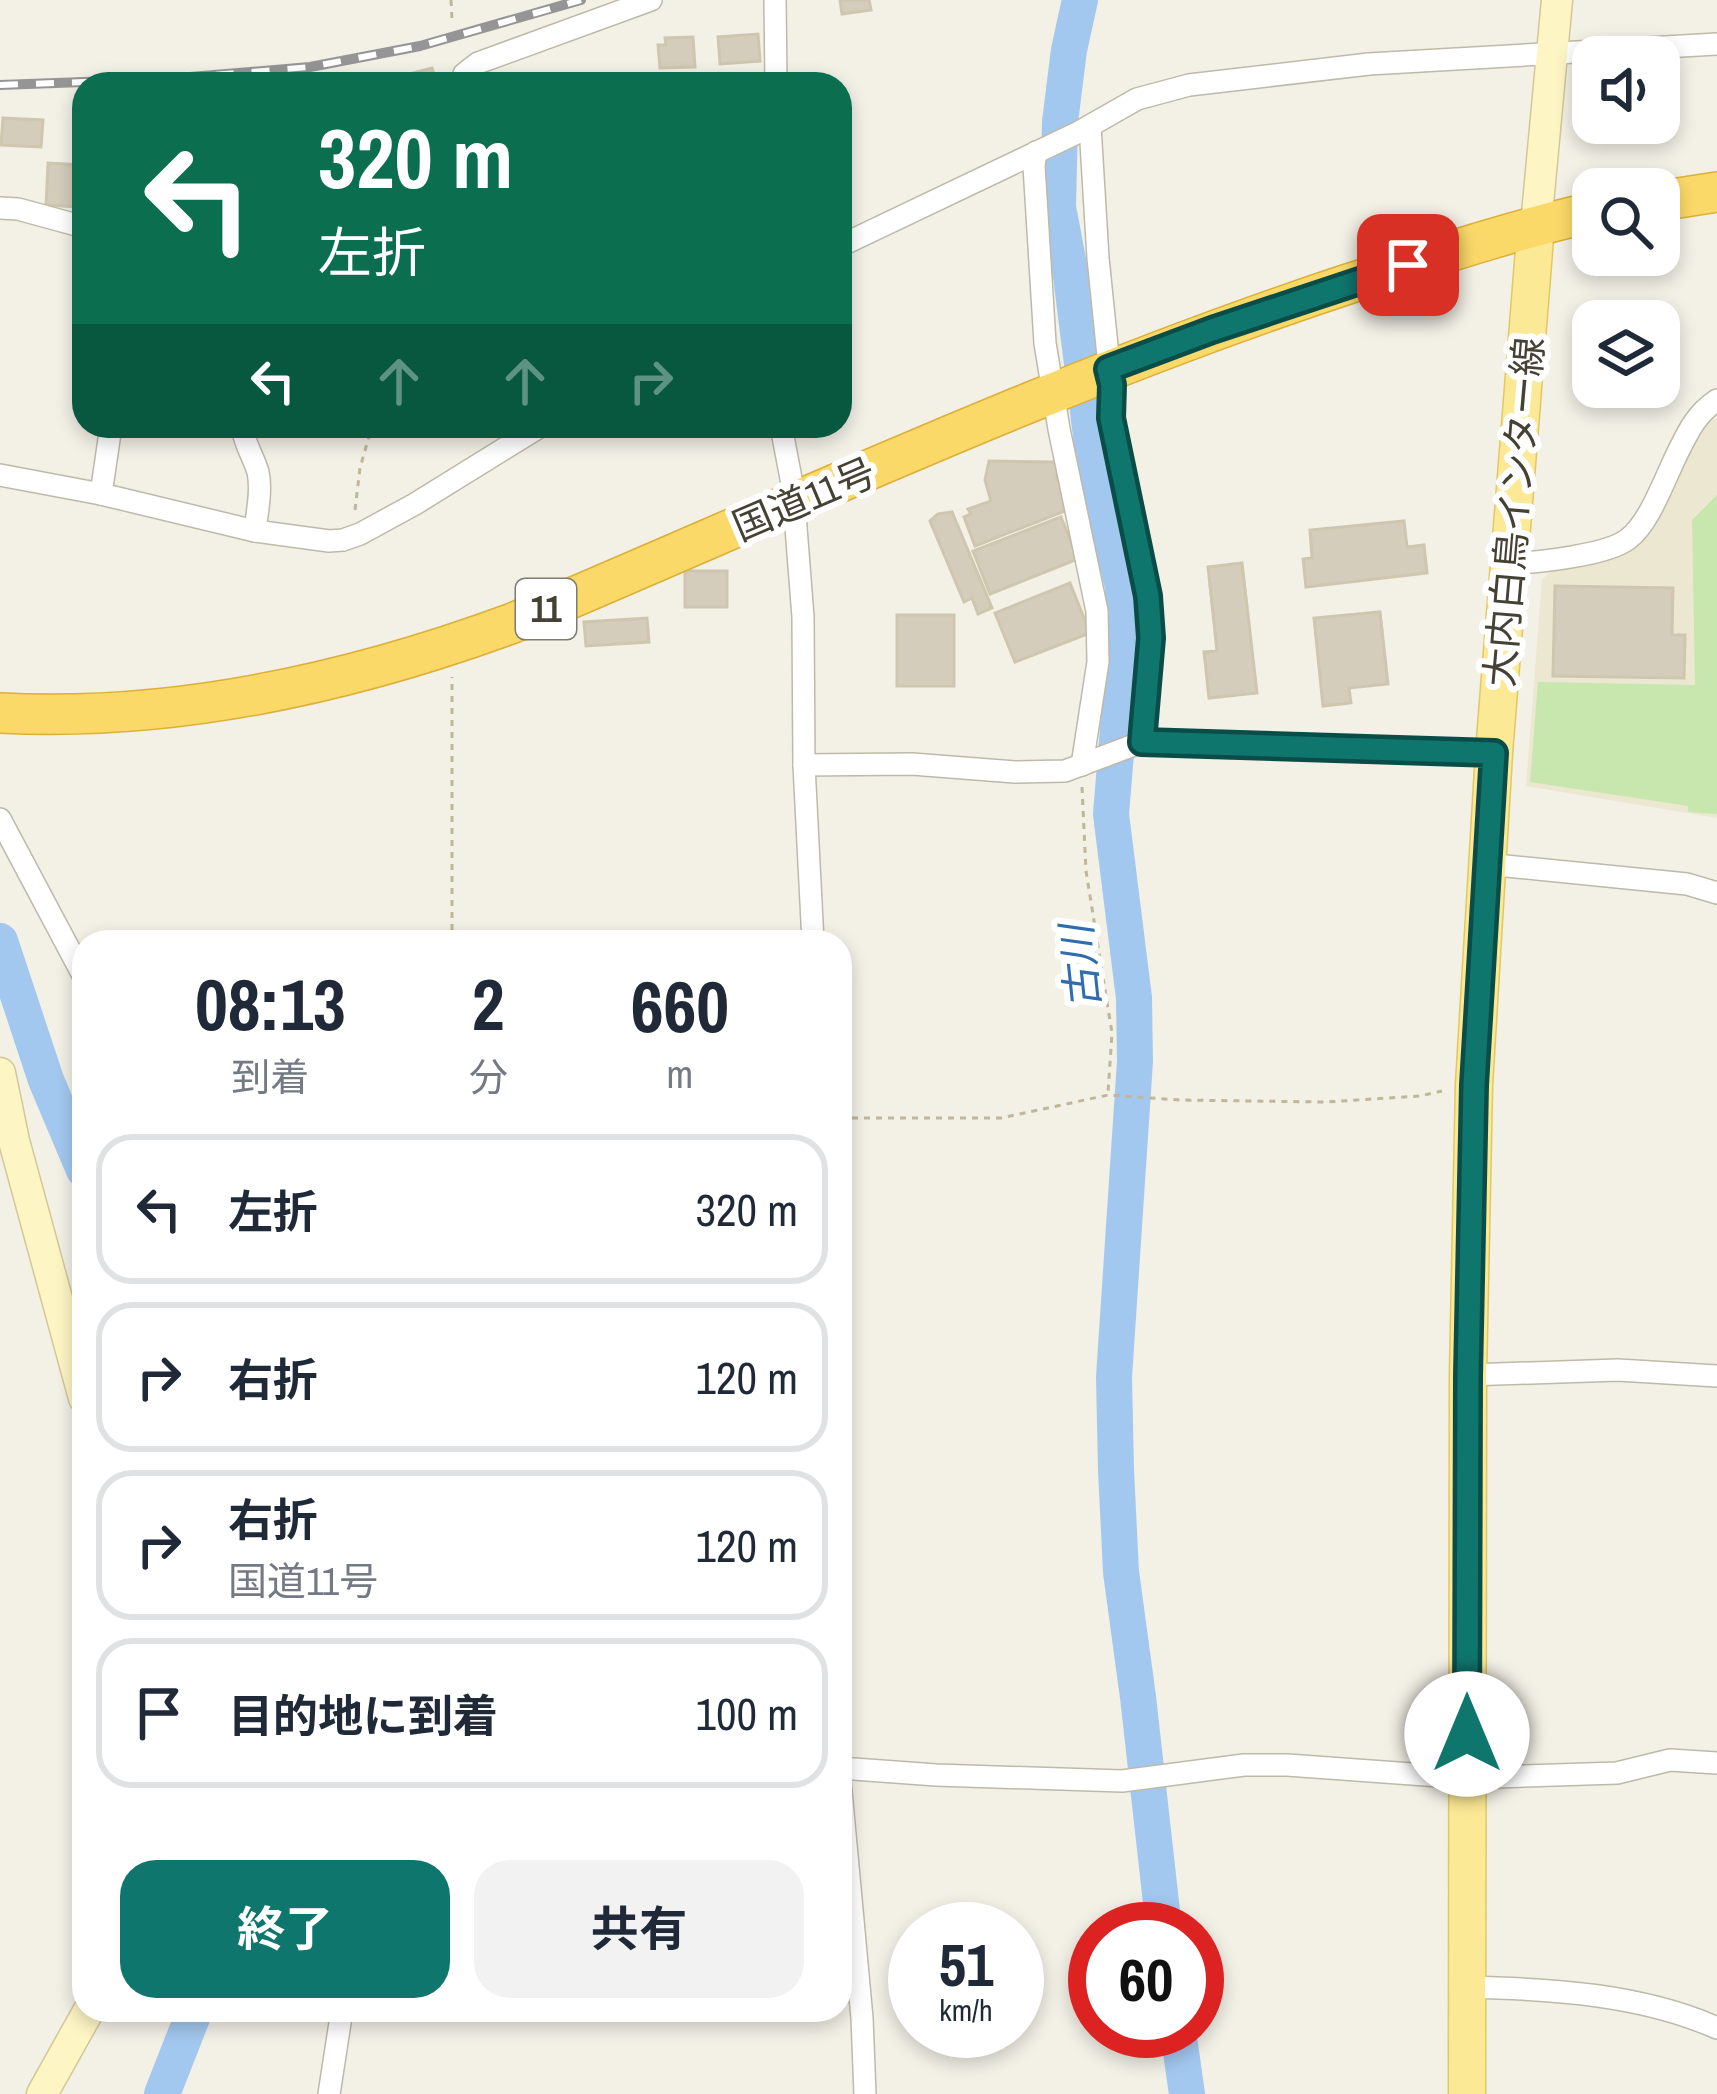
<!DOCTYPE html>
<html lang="ja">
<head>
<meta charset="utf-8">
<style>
  body { margin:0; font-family:"Archivo Narrow","Noto Sans JP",sans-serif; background:#f2f2f3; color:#1f2937; height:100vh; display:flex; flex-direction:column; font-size:45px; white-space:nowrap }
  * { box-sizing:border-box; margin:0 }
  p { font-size:39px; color:#747a83 }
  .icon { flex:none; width:66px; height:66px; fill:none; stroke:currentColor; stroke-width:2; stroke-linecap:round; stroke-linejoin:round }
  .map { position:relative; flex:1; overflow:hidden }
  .panel { position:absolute; left:72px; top:930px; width:780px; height:1092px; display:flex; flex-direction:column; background:#fff; border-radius:36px; box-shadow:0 6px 18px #0003 }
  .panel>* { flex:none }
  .banner { position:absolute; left:72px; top:72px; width:780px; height:366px; border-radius:36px; box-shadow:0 6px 18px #0003; background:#0b6e4f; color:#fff; overflow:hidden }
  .buttons { position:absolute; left:1572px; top:36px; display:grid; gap:24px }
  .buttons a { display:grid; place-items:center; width:108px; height:108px; border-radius:24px; background:#fff; box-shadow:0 6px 18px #0003; font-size:60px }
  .speed { position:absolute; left:888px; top:1902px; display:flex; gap:24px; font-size:60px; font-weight:700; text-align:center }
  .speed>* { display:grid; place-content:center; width:156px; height:156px; border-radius:50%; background:#fff; box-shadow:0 6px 18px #0003; line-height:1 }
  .speed small { font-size:30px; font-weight:400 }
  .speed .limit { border:18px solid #d22; background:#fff; color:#111 }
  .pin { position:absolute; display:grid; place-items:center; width:102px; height:102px; color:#fff; margin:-51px; border-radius:24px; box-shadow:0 6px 18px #0006 }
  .me { position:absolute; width:132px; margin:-66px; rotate:0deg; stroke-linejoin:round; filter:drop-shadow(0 0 9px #0008) }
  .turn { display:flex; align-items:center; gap:42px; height:252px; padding:0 48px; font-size:54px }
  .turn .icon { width:156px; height:156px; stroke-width:2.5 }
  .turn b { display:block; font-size:84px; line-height:102px }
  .lanes { display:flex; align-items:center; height:114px; padding:0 48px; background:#0003; justify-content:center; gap:60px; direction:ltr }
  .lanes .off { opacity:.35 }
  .eta { display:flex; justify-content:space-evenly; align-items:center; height:204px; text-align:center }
  .eta b { font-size:72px; font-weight:700; line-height:84px }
  .primary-button { display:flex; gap:24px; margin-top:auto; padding:24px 48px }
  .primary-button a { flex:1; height:138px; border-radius:36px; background:#0f766e; color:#fff; font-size:48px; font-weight:700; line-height:138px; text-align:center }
  .primary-button a+a { background:#f2f2f3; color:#1f2937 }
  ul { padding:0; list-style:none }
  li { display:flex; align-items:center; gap:36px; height:150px; margin:0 24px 18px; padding:0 24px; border:6px solid #e0e1e3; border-radius:36px }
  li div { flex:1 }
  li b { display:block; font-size:45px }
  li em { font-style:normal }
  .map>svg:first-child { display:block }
  .education { fill:#ece7d0 }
  .green { fill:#c8e7af }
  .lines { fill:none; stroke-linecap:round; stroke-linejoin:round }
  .river { stroke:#a3c8ef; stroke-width:36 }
  .building { fill:#d4cdbc; stroke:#cfc6af; stroke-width:3 }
  .street-casing { stroke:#beb9a9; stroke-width:24 }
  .secondary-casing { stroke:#d2c897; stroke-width:33 }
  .primary-casing { stroke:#e1c865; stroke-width:39 }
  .highway-casing { stroke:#dbaf38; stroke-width:42 }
  .path { stroke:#c0b69a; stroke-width:3; stroke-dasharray:6 6; stroke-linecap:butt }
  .street { stroke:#fff; stroke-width:21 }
  .secondary { stroke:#fef5c5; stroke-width:30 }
  .primary { stroke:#fce995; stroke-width:36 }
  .highway { stroke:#fbd969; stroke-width:39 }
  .rail-casing { stroke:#959595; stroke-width:10 }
  .rail { stroke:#fff; stroke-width:6; stroke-dasharray:18; stroke-linecap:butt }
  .route-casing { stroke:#0a4d48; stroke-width:30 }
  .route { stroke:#0f766e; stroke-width:21 }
  .labels { text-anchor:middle; stroke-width:12; stroke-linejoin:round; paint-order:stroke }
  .shield { fill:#fff; stroke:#7d7a72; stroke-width:3 }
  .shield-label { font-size:36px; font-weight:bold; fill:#454135 }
  .street-label { font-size:39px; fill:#454135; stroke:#fff }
  .water-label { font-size:42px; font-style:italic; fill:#306daf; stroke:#fff }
</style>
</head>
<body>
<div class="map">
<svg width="1717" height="2094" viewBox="0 0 1717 2094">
  <rect width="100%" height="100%" fill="#f3f0e6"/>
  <path class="education" d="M1717,418V818L1526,786L1542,579L1558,567L1627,553L1647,537L1703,423Z"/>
  <path class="green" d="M1717,495V814L1688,812V806L1530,782L1538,682L1695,685L1692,520Z"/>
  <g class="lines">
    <g class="river">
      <path d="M1080,0L1069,50L1060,122L1058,207L1071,276L1096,476L1123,587L1124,656L1111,814L1134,998L1135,1061L1114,1377L1116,1470L1121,1572L1138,1697L1164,1929"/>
      <path d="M0,941L46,1080L84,1170"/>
      <path d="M1178,2031L1187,2094"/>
      <path d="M162,2094L195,2010"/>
    </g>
  </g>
  <g class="building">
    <path d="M840,0H869L871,10L842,14Z"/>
    <path d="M758,34L760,61L720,64L718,37Z"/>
    <path d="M693,37L695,67L660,68L658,45H666L665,38Z"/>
    <path d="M432,68L437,84H403L401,76Z"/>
    <path d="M3,118L43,120L41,147L1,145Z"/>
    <path d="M48,163L81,165L80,176H84V217H78V207L46,205Z"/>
    <path d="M989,461L1056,462L1062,477H1057L1070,509L975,546L964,517L971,514L968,509L991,501L985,480Z"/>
    <path d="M952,512L992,608L978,614L972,598L964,602L930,521L938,514Z"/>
    <path d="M1061,517L1078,559L990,594L973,551Z"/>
    <path d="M1404,521L1407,547L1424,545L1427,573L1306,587L1303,559L1312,558L1310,530Z"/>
    <path d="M1242,563L1257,693L1209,698L1204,652L1217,651L1208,567Z"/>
    <rect x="685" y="571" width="42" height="36"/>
    <path d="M1070,583L1090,633L1015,662L995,613Z"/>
    <path d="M1555,586L1673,588L1672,635H1685L1684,678L1553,676Z"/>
    <path d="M1380,612L1388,684L1349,688L1351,703L1323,706L1314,618Z"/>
    <rect x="897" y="615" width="57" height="71"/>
    <path d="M647,618L649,642L586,646L584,622Z"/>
  </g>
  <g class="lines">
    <g class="street-casing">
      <g id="street">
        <path d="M775,0L776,84"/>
        <path d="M460,84L464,74L478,63L651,0"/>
        <path d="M1090,126L1098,258L1111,385V419L1148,596L1151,638L1142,742"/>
        <path d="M1036,152L1034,166L1045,343L1059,429L1097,611L1098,662L1082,765"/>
        <path d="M0,208L18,209L84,227"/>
        <path d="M840,246L1079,132L1137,99L1189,85L1369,64L1717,44"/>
        <path d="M242,426C244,444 253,455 258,472C262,490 257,512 255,531"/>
        <path d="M781,426L793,489L803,617L804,765L813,942"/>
        <path d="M0,475L101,494L255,531L329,541L343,540L360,534L415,504L541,426"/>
        <path d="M101,494L111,426"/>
        <path d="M1510,563C1536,563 1608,555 1628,539C1650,523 1666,475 1679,450C1689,430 1697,413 1717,400"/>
        <path d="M804,765L912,764L1015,772L1065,771L1142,742L1494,753"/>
        <path d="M0,819L84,977"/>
        <path d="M1486,864L1687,884L1717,893"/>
        <path d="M1468,1375L1618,1370L1717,1376"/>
        <path d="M840,1768L936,1775L1122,1781L1244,1765H1287L1467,1778L1617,1773L1670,1760L1717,1763"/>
        <path d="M840,1780L862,2018L865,2094"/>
        <path d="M1468,1987C1550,1989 1641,1994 1717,2028"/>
        <path d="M329,2094L342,2010"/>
      </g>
    </g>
    <g class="secondary-casing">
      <g id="secondary">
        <path d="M1536,225L1557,0"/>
        <path d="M0,1073L14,1141L84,1398"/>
        <path d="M42,2094L89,2010"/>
      </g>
    </g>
    <g class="primary-casing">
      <path id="primary" d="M1467,2094L1468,1375L1474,1085L1494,753L1536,225"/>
    </g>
    <g class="highway-casing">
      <g id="highway">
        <path d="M1659,201L1717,192"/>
        <path d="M0,713C175,722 350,683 513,623C790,506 1063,378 1348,284C1430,258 1510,231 1593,212"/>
      </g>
    </g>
    <g class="path">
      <path d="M451,0L452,19"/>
      <path d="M355,510L360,468L372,426"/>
      <path d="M1082,787L1086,871L1112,1033L1108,1093"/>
      <path d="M452,942V677"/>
      <path d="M840,1118H1001L1108,1095L1179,1100L1326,1102L1420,1096L1442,1091"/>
    </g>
    <use href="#street" class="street"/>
    <use href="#secondary" class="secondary"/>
    <use href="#primary" class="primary"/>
    <use href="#highway" class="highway"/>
    <g class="rail-casing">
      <path id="rail" d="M0,85L166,79L310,67L420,46L581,0"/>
    </g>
    <use href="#rail" class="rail"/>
  </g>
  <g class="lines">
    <g class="route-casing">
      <path id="route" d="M1408,265L1212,330L1108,369L1112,385L1111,418L1148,596L1151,638L1142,742L1494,753L1474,1085L1468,1376L1467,1734"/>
    </g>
    <use href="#route" class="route"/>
  </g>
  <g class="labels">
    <rect class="shield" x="516" y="579" width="60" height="60" rx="9"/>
    <g class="shield-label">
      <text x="546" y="622">11</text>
    </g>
    <g class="street-label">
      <text transform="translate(804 499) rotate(-23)" y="14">国道11号</text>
      <text transform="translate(1514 512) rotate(-85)" y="14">大内白鳥インター線</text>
    </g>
    <g class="water-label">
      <text transform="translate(1080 967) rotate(-96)" y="15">古川</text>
    </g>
  </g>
</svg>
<div class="buttons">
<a><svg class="icon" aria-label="sound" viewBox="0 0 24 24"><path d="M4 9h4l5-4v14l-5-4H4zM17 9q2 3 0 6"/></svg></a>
<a><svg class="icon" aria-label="search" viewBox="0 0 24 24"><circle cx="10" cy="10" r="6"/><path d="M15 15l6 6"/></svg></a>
<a><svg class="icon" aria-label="layers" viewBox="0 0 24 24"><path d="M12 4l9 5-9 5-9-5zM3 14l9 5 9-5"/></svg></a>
</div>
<div class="speed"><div>51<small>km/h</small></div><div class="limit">60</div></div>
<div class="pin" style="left:1408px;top:265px;background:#d93025"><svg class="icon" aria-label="arrive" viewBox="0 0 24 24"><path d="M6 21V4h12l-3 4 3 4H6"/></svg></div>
<svg class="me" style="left:1467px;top:1734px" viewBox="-20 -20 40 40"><circle r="19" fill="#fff"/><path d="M0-13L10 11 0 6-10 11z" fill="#0f766e"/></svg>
<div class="banner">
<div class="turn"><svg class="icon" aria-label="left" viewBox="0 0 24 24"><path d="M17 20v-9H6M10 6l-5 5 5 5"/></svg><div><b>320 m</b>左折</div></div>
<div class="lanes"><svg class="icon" aria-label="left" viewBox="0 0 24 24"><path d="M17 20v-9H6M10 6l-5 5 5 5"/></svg><svg class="icon off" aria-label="ahead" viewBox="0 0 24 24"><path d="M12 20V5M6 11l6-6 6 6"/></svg><svg class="icon off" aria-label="ahead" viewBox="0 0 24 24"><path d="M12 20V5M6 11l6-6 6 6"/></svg><svg class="icon off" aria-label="right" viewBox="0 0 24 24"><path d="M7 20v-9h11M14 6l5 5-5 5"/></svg></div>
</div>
<section class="panel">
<div class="eta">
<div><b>08:13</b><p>到着</p></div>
<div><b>2</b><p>分</p></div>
<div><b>660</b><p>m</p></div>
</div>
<ul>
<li><svg class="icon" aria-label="left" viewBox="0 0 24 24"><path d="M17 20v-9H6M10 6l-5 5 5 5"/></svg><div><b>左折</b></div><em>320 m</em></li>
<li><svg class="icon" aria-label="right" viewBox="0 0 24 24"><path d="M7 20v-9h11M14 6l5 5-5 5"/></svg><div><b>右折</b></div><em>120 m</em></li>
<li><svg class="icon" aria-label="right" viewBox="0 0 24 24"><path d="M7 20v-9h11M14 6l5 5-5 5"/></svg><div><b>右折</b><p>国道11号</p></div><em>120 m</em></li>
<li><svg class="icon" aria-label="arrive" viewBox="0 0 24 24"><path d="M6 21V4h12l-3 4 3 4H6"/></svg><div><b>目的地に到着</b></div><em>100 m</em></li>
</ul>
<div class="primary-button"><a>終了</a><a>共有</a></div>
</section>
</div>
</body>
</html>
